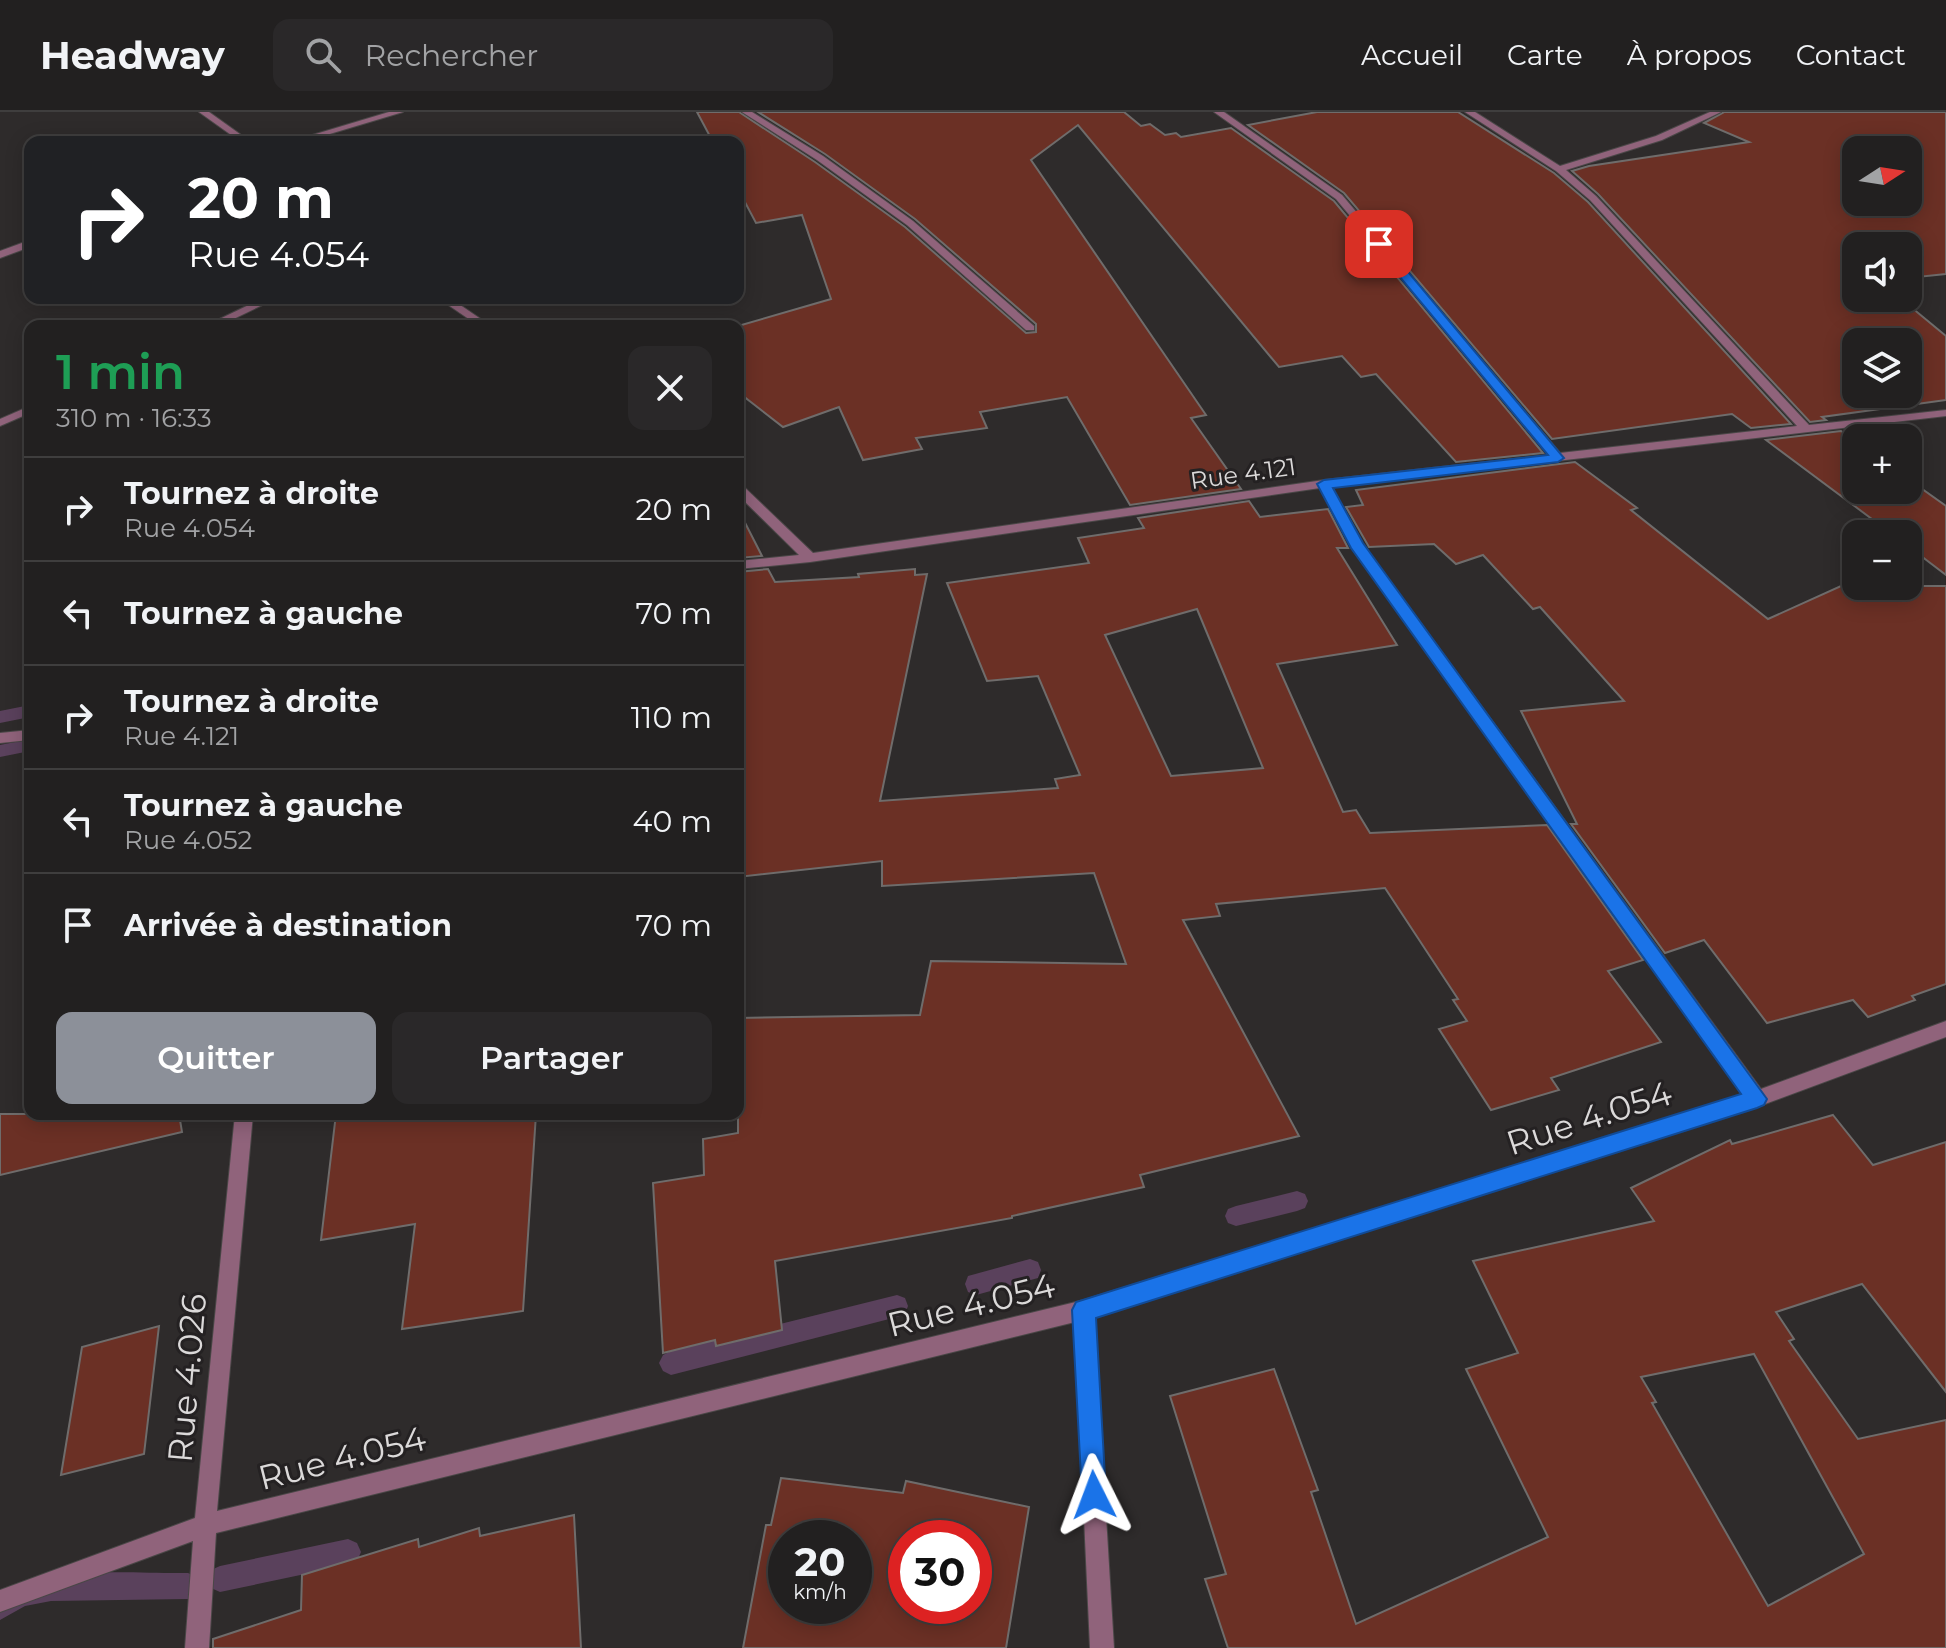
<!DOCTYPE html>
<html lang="fr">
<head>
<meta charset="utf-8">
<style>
  body { margin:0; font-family:Montserrat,sans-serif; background:#2a2829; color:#f1f3f6; height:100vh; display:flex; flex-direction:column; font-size:30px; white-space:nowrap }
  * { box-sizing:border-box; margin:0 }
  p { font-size:26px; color:#a2a3a5 }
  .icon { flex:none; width:44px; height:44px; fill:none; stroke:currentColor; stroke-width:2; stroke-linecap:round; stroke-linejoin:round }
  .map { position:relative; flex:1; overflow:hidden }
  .details { position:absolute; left:24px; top:208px; width:720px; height:800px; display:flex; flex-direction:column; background:#222020; border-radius:16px; box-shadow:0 4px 20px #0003,0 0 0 2px #3f3e3e }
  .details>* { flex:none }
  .top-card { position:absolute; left:24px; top:24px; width:720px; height:168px; border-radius:16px; box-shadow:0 4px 20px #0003,0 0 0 2px #3f3e3e; background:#202124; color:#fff; overflow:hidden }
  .needle { width:52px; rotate:78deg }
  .fabs { position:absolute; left:1842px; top:24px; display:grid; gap:16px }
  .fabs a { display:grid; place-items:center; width:80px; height:80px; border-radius:16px; background:#222020; box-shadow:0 4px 20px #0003,0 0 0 2px #3f3e3e; font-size:40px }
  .speed { position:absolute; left:768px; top:1408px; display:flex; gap:16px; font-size:40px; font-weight:700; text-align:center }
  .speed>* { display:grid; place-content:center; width:104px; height:104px; border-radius:50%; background:#222020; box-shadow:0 4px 20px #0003,0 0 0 2px #3f3e3e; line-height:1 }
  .speed small { font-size:20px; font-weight:400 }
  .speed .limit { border:12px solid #d22; background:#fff; color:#111 }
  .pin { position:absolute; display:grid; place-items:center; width:68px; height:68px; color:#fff; margin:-34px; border-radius:16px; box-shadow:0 4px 12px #0006 }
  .me { position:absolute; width:88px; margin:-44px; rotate:357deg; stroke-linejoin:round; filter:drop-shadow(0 0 6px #0008) }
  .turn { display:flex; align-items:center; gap:28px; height:168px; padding:0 32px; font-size:36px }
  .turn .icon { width:104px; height:104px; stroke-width:2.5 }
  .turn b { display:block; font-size:56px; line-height:68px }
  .round { display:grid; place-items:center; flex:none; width:84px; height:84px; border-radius:16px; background:#2a2829 }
  .head { display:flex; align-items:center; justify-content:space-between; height:136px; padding:0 32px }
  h1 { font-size:48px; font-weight:600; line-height:60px; color:#1e9e55 }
  .action { display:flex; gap:16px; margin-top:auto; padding:16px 32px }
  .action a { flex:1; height:92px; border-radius:16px; background:#8c9099; color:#fff; font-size:32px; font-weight:600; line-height:92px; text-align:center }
  .action a+a { background:#2a2829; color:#f1f3f6 }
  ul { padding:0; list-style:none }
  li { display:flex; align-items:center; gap:24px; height:104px; padding:0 32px; border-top:2px solid #3f3e3e }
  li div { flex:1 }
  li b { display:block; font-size:30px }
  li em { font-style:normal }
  header { display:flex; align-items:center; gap:48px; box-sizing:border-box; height:112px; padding:0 40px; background:#222020; border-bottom:2px solid #3f3e3e }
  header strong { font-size:38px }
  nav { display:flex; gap:44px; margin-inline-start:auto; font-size:28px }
  .search { width:560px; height:72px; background:#2a2829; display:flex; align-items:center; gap:20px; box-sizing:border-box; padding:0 28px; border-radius:16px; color:#a2a3a5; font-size:30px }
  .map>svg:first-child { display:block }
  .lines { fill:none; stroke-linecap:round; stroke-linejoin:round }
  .stream { fill:#5a415c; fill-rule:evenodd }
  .building { fill:#6b3025; stroke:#6f6c6b; stroke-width:2; fill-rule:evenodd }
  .street-casing { stroke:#4a4747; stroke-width:2 }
  .street { fill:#90637b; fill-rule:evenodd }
  .route { fill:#1a73e8; stroke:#114b97; stroke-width:2 }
  .labels { text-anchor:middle; stroke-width:6; stroke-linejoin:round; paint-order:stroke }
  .far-street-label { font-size:24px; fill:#dbd9d9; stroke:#242122 }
  .near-street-label { font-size:34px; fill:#dbd9d9; stroke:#242122 }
</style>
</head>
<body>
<header>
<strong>Headway</strong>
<div class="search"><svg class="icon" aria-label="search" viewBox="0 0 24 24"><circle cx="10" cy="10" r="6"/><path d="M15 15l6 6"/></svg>Rechercher</div>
<nav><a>Accueil</a><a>Carte</a><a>À propos</a><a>Contact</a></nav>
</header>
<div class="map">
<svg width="1946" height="1536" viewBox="0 0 1946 1536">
  <rect width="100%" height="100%" fill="#2e2b2b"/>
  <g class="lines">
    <g class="stream">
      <path d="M30,593V605L0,611V599Z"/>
      <path d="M30,627V639L0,645V633Z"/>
      <path d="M1297,1079L1305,1082L1308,1089L1305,1096L1297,1099L1236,1114L1228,1111L1225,1104L1228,1097L1236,1094Z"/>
      <path d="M1030,1147L1038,1150L1041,1158L1038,1166L976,1183L968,1180L965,1172L968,1164Z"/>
      <path d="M897,1183L905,1186L908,1194L905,1202L897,1205L671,1263L663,1259L659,1251L663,1243L671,1239Z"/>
      <path d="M348,1427L357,1431L361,1440L357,1449L348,1453L220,1480L211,1476L207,1467L211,1458L220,1454Z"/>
      <path d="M188,1461L197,1465L201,1474L197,1483L188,1487L51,1489L25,1494L0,1508V1480C45,1453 135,1462 188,1461Z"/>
    </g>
  </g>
  <g class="building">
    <path d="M697,0H739L815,50L905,115L1026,221L1036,220V212L915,107L825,42L758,0H1124L1141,14L1150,12L1165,23L1176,21L1181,25L1231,16L1334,89L1543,341L1456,350L1376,262L1361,265L1342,244L1279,255L1078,13L1031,48L1206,303L1191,306L1241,377L1130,393L1067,285L980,300L987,316L916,326L922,337L863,348L839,295L783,315L738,280V214L831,187L802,103L756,111L738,77V30H713Z"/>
    <path d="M1317,0H1458L1554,61L1588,90L1791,312L1751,316L1732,302L1552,327L1344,81L1248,13Z"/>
    <path d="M1724,0H1946V162L1908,166V134H1856V186H1900L1946,224V288L1822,305L1826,308L1810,310L1598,82L1572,59L1589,54L1749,30L1704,11ZM1856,38H1908V90H1856ZM1856,230H1908V282H1856Z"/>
    <path d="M1841,319L1856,330V378H1908V367L1946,394V463L1908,434V422H1892L1766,328Z"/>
    <path d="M1575,350L1637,396L1631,398L1768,507L1841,474H1946V872L1912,884L1915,888L1868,905L1853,888L1767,911L1704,828L1665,841L1571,712H1577L1521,599L1624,589L1540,495L1533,497L1483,443L1456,452L1434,432L1369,435L1346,395L1363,393L1356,378Z"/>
    <path d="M1249,389L1260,405L1328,397L1348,436H1337L1397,533L1277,552L1343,700L1356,698L1370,721L1547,713L1643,848L1608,859L1661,930L1551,966L1559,978L1491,998L1439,917L1467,909L1453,888L1458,887L1385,776L1216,792L1220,804L1183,808L1299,1024L1140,1063L1144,1075L1012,1104V1106L775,1149L782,1218L716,1234L715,1228L663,1241L653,1071L704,1063L703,1027L738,1021V906L920,903L931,849L1126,852L1094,761L882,774V749L738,765V460L768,457L775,470L859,465L858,462L915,457V463L927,462L880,689L1058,676L1055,667L1080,663L1038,564L987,569L947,471L1089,451L1078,426L1144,416L1138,406ZM1197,497L1263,656L1171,664L1105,523Z"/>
    <path d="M738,397L762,444L738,446Z"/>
    <path d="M0,1002H179L182,1020L0,1063Z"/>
    <path d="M336,1002H536L523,1199L402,1217L415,1112L321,1128Z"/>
    <path d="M1833,1003L1873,1053L1946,1030V1280L1862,1172L1776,1200L1794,1227L1789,1229L1858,1327L1946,1308V1536H1228L1205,1467L1226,1462L1170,1284L1274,1257L1318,1378L1311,1380L1356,1512L1548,1425L1466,1257L1518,1241L1473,1149L1654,1109L1631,1076L1730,1028L1732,1032ZM1754,1242L1864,1442L1768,1494L1652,1291L1656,1290L1641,1265Z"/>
    <path d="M159,1214L144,1342L61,1363L82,1235Z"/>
    <path d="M781,1366L903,1381L906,1369L1029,1395L1006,1536H743L766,1413H771ZM786,1426H854V1494H786ZM906,1426H974V1494H906Z"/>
    <path d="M574,1403L581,1536H213V1527L301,1498L302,1463L418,1427L419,1435L479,1416L480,1424Z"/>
  </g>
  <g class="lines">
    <g class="street-casing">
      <g id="street">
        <path d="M199,0H209L251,30H241Z"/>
        <path d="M389,0H403L303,30H289Z"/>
        <path d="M742,0H752L823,44L913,109L1034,214V218H1026L907,113L817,48Z"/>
        <path d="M1214,0H1224L1342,83L1560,341L1797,314L1590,88L1556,59L1465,0H1475L1560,54L1656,24L1710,0H1721L1662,28L1566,58L1596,84L1809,313L1946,298V304L1332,375L1362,431L1761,977L1946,909V925L1757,995L1094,1205L1114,1536H1090L1075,1210L216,1421L209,1536H185L193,1429L0,1500V1478L195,1406L235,1002H253L217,1399L1084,1188L1744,983L1351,435L1320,376L810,450L738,457V449L799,443L738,383V372L742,373L813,441L1324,368L1549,343L1336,87Z"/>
        <path d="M30,128V135L0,146V139Z"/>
        <path d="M263,186H277L219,214H205Z"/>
        <path d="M438,186H450L491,214H479Z"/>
        <path d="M30,294V301L0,314V307Z"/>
        <path d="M30,618V628L0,631V621Z"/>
      </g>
    </g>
    <use href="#street" class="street"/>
  </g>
  <path class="route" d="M1375,130H1383L1564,346L1558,350L1333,376L1363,431L1767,987L1764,993L1757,996L1096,1206L1106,1383L1103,1391L1094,1395L1085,1391L1082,1383L1072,1198L1076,1190L1741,982L1351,436L1317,372L1324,368L1548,343L1375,135Z"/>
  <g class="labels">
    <g class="far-street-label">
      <text transform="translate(1243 362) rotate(-8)" y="8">Rue 4.121</text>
    </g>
    <g class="near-street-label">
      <text transform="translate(1589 1006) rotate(-18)" y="12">Rue 4.054</text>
      <text transform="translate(971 1193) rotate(-14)" y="12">Rue 4.054</text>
      <text transform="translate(187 1266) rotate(-85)" y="12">Rue 4.026</text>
      <text transform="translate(342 1346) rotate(-14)" y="12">Rue 4.054</text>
    </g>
  </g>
</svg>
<div class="fabs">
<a><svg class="needle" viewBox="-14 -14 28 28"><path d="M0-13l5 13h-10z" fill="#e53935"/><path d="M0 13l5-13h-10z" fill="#a2a3a5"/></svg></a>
<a><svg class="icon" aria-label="sound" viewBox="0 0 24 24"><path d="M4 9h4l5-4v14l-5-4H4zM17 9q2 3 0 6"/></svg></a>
<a><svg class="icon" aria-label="layers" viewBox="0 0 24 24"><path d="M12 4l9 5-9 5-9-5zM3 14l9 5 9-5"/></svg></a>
<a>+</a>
<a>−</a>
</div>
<div class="speed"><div>20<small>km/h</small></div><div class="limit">30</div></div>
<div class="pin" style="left:1379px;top:132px;background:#d93025"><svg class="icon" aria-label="arrive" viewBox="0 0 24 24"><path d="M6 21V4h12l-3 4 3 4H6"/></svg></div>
<svg class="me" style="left:1094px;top:1383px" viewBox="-20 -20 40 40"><path d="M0-17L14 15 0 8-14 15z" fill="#1a73e8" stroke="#fff" stroke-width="4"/></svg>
<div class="top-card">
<div class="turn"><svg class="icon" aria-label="right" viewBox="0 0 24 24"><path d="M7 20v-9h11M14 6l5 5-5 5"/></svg><div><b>20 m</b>Rue 4.054</div></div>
</div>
<section class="details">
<div class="head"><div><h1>1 min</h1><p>310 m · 16:33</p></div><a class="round"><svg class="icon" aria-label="close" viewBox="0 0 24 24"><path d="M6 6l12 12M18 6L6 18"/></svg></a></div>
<ul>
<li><svg class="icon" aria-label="right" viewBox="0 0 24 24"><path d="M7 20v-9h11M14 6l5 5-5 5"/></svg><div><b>Tournez à droite</b><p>Rue 4.054</p></div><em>20 m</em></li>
<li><svg class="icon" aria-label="left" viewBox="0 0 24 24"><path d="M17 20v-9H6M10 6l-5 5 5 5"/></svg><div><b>Tournez à gauche</b></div><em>70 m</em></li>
<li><svg class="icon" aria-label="right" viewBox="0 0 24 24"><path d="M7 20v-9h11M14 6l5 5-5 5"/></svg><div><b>Tournez à droite</b><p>Rue 4.121</p></div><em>110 m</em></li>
<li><svg class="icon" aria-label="left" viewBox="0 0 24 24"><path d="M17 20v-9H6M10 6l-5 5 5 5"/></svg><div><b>Tournez à gauche</b><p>Rue 4.052</p></div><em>40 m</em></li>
<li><svg class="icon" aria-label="arrive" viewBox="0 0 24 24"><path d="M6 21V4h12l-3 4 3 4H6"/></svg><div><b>Arrivée à destination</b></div><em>70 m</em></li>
</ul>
<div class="action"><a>Quitter</a><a>Partager</a></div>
</section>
</div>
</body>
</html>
